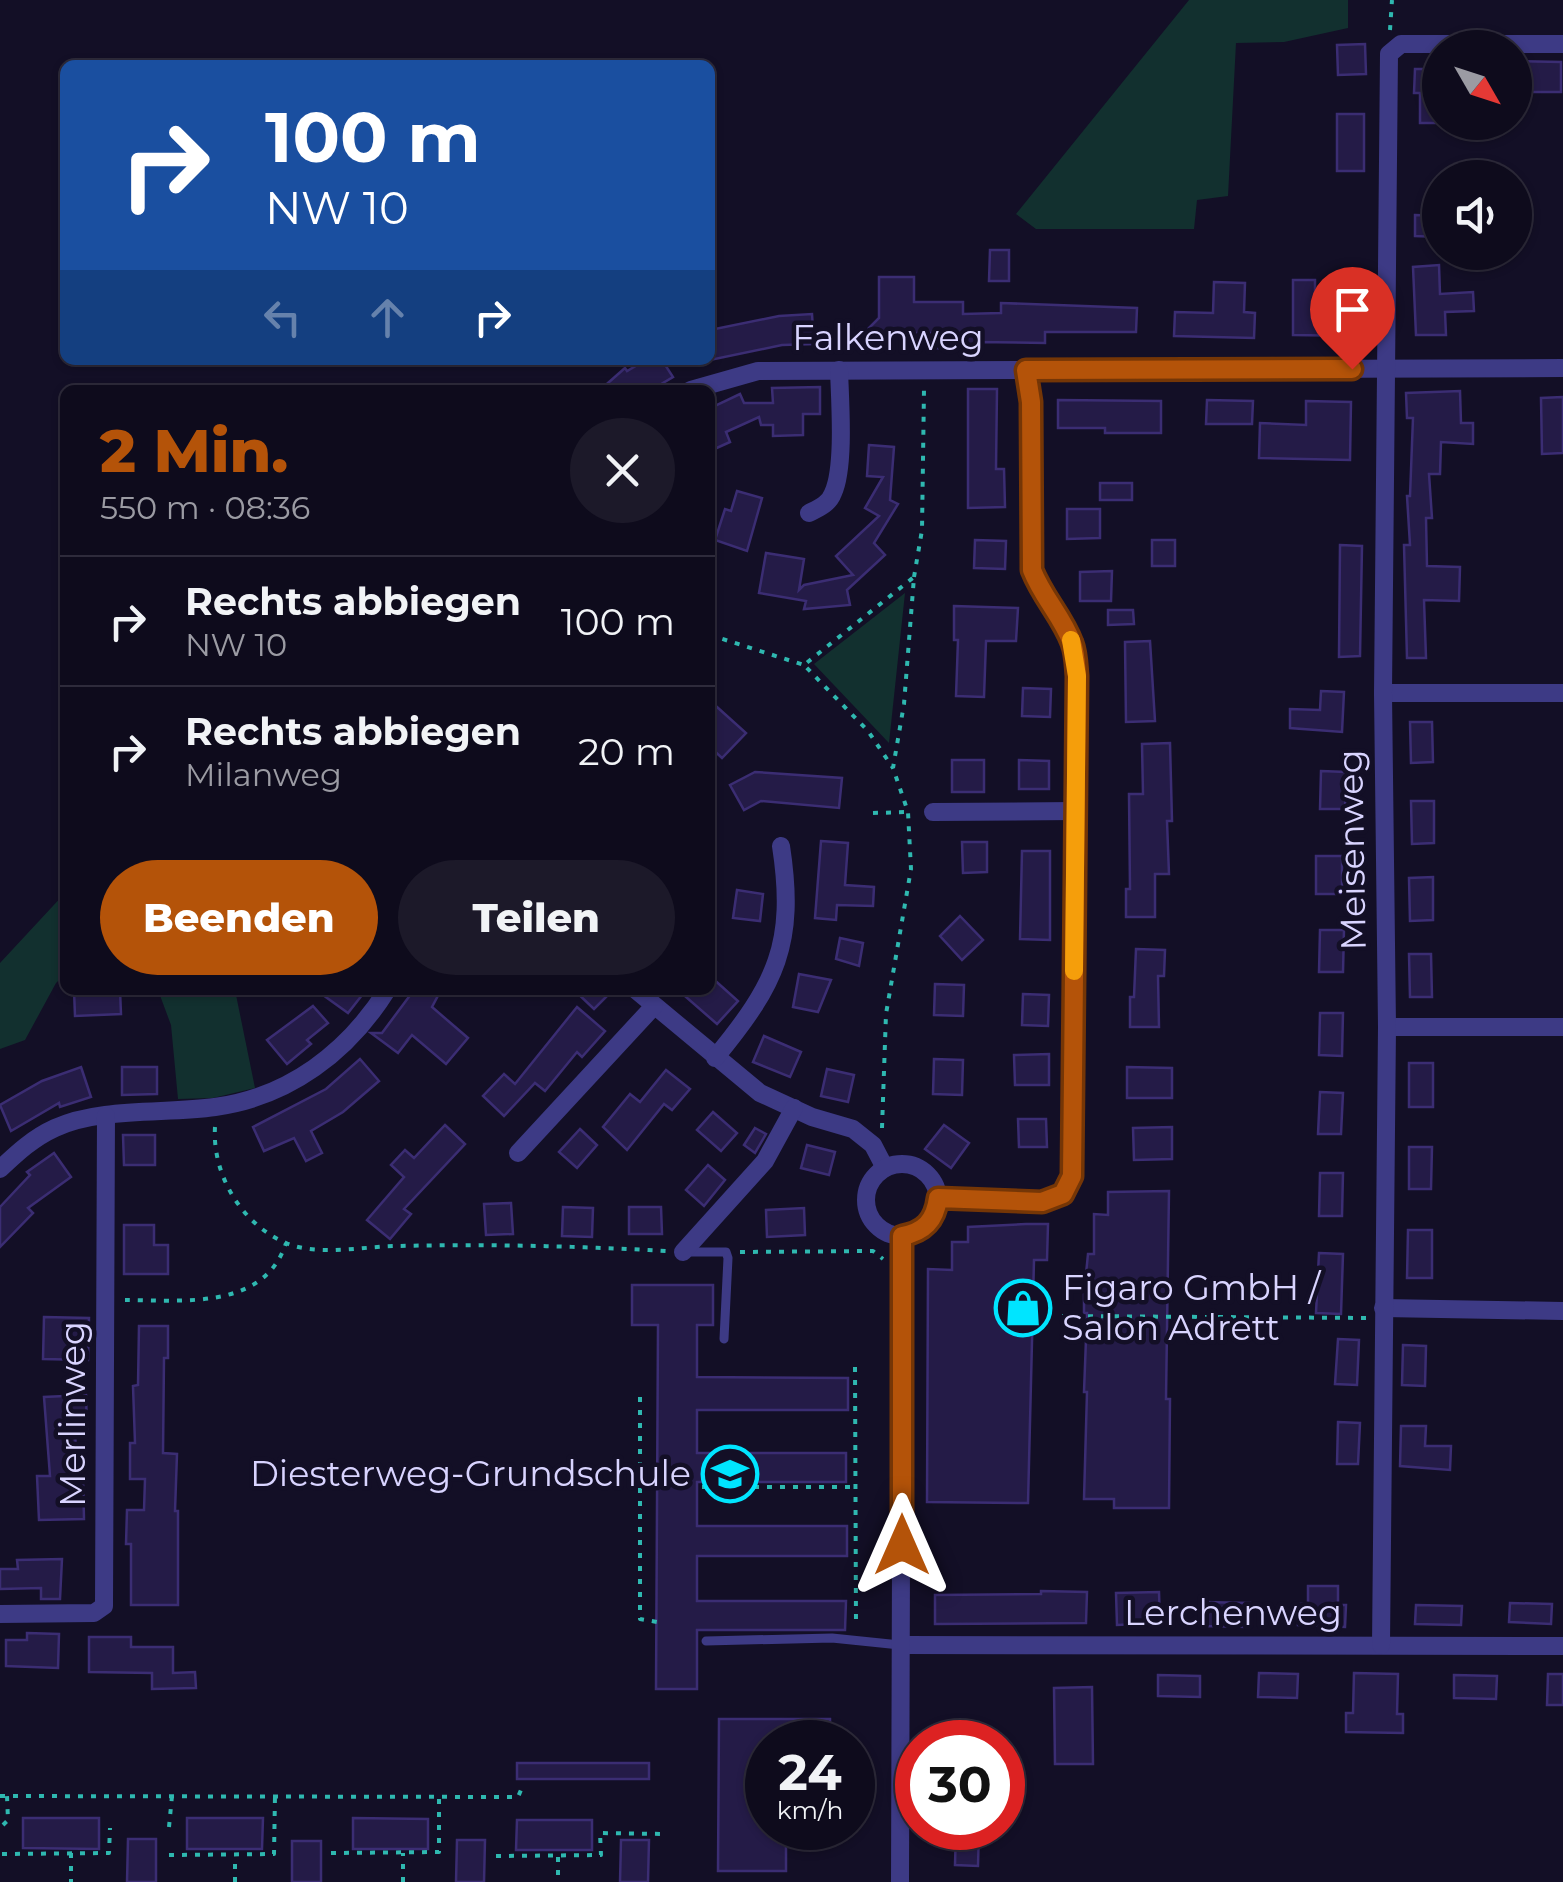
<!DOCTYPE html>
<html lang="de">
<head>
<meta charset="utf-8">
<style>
  body { margin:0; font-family:Montserrat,sans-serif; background:#1c1929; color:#f1f3f6; height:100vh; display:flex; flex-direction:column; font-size:38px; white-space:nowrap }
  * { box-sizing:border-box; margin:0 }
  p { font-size:32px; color:#9b9ba3 }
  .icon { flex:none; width:55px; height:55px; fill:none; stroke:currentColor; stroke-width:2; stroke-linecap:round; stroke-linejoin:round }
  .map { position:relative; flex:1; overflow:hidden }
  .drawer { position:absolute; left:60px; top:385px; width:655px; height:610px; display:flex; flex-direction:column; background:#0e0b1c; border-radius:15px; box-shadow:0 2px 8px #0004,0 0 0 2px #2e2b3b }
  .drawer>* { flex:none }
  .top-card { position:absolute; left:60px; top:60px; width:655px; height:305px; border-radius:15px; box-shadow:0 2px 8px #0004,0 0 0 2px #2e2b3b; background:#1a4fa0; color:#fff; overflow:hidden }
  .needle { width:65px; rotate:129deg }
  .fabs { position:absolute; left:1422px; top:30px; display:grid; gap:20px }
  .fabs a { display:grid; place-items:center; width:110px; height:110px; border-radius:50%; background:#0e0b1c; box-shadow:0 2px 8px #0004,0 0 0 2px #2e2b3b; font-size:50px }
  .speed { position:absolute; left:745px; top:1720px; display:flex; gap:20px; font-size:50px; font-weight:700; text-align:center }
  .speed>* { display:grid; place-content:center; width:130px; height:130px; border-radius:50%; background:#0e0b1c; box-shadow:0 2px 8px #0004,0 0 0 2px #2e2b3b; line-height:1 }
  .speed small { font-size:25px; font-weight:400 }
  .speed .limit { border:15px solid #d22; background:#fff; color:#111 }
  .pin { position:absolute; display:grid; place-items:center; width:85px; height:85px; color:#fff; margin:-102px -42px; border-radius:50% 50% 50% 0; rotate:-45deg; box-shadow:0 0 10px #0007 }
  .pin .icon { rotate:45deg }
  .me { position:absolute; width:110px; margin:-55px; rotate:0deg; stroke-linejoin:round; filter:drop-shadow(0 0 8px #0008) }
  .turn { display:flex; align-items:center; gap:35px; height:210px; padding:0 40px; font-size:45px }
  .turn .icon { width:130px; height:130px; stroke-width:2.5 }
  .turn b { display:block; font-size:70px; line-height:85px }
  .lanes { display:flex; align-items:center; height:95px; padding:0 40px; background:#0003; justify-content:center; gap:50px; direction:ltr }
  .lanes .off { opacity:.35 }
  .round { display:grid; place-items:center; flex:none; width:105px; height:105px; border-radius:52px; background:#1c1929 }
  .headline { display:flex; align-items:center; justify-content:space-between; height:170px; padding:0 40px }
  h1 { font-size:60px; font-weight:800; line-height:75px; color:#b45309 }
  .button { display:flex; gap:20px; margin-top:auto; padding:20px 40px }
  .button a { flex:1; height:115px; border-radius:60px; background:#b45309; color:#fff; font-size:40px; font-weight:800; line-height:115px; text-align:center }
  .button a+a { background:#1c1929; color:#f1f3f6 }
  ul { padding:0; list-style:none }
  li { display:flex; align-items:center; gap:30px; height:130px; padding:0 40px; border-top:2px solid #2e2b3b }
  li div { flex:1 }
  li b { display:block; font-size:38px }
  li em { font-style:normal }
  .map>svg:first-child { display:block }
  .green { fill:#12302f }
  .building { fill:#241b47; stroke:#3b2d73; stroke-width:2.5 }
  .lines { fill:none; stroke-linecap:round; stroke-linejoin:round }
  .path { stroke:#2fb8b0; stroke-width:4; stroke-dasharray:5 8; stroke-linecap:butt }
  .service { stroke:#3d3a85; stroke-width:9 }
  .minor { stroke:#3d3a85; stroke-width:18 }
  .route-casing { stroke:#753606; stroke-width:25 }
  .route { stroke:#b45309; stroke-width:18 }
  .slow { stroke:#f59e0b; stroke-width:18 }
  .labels { text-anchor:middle; stroke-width:9; stroke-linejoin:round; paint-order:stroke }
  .street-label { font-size:35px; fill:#d9d4ff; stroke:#130f26 }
  .poi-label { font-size:35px; fill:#d9d4ff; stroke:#130f26; text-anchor:start }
</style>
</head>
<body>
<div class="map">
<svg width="1563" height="1882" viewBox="0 0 1563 1882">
  <rect width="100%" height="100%" fill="#130f26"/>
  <g class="green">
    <path d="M1189,0H1348V28L1284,42L1236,43L1228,196L1197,200L1194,229H1036L1016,214Z"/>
    <path d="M905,593L889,743L814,664Z"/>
    <path d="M65,893V974L56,983L25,1040L0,1049V963Z"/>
    <path d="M158,990H235L255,1088L213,1098L178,1099L171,1025Z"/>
  </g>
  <g class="building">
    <path d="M1365,44L1366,74L1338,75L1337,45Z"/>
    <path d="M1515,61L1561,62V92H1515Z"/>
    <path d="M1415,69H1440V123H1420V93H1414Z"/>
    <rect x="1337" y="114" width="27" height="57"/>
    <path d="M1415,215L1440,216V237L1415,236Z"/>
    <path d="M990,250H1009V281H989Z"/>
    <path d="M1439,265L1440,294L1473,292L1474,311L1445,312L1446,335H1416L1413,267Z"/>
    <path d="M879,277H914V302H963V314L1001,313V303L1137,308L1136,332H1045V343L975,342V349L930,348V333H894L885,344L868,329L879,318Z"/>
    <path d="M1293,280H1315V311H1362L1361,336L1293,335Z"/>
    <path d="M1214,282L1245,283L1244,312L1255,313L1254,338L1174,336L1175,312L1213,313Z"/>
    <path d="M812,314L814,344L782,345L710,360V330L779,316Z"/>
    <path d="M646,360H662L673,377L651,390H600L625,368L627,371Z"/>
    <path d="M820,387V414H803V435L773,436V425H761L759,417L726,432L730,442L710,451V398L715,406L740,394L744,403H773L772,388Z"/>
    <path d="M968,389H997L996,469H1004L1005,507L968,508Z"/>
    <path d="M1460,391L1461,423H1473V444L1441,442L1440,474H1429L1432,518H1426L1427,566L1460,567L1459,601L1424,600L1426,658H1407L1404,545H1410L1407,496H1410L1413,418H1407L1406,393Z"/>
    <path d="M1563,397V453L1542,454L1541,398Z"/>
    <path d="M1058,400L1161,401V433H1105V428H1058Z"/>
    <path d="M1207,400L1253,401L1252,424H1206Z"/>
    <path d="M1306,401L1351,402L1350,460L1259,458L1260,423L1306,425Z"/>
    <path d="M869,445L894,447L890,500L898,504L874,543L885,555L847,590L850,605L804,609L806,601L759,593L766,553L804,559L799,590L804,585L853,575L836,556L879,516L865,508L883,477L867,476Z"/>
    <rect x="1100" y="483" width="32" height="17"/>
    <path d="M737,491L762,498L747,551L715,540L725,509L731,511Z"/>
    <path d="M1067,509H1100V538L1067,539Z"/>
    <path d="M975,540L1006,541L1005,569L974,568Z"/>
    <rect x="1152" y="540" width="23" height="26"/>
    <path d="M1340,545L1362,546L1360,656L1339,657Z"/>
    <path d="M1112,571L1111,601H1080V572Z"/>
    <path d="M954,606L1018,608L1016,641H986L984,697L956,696L958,640H954Z"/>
    <path d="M1108,610H1133L1134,624L1108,625Z"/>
    <path d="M1150,641L1155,721L1126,722L1125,642Z"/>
    <path d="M1023,688L1051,689L1050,717L1022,716Z"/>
    <path d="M1321,691L1344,692L1342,732L1290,728V709L1320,710Z"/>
    <path d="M717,707L746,733L722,758L710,747V715Z"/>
    <path d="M1410,722H1432L1433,762L1411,763Z"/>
    <path d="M1170,743L1172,821H1167L1169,874H1155V917H1126V889H1130L1129,794H1143L1142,744Z"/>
    <rect x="952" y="760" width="32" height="32"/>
    <path d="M1019,760L1049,761V789H1019Z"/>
    <path d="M1321,771L1346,772L1345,809H1320Z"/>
    <path d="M755,772L842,778L839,808L761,801L744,810L730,785Z"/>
    <path d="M1411,801H1434V843L1412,844Z"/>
    <path d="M821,841L848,843L845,885L874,887L873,906L837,905L836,920L815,918Z"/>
    <path d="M962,842H987V872L963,873Z"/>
    <path d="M1022,851H1050V940L1020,939Z"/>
    <rect x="1316" y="856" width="26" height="38"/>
    <path d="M1433,877V920L1410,921L1409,878Z"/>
    <path d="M737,890L763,894L760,921L733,918Z"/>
    <path d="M960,916L983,940L962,960L940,936Z"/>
    <path d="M1320,930H1344L1343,972H1319Z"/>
    <path d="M840,938L863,943L859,966L836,959Z"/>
    <path d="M1136,949L1165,950L1164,976H1158L1159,1027H1130V997H1134Z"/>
    <path d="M1409,954H1431L1432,997H1410Z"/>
    <path d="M799,974L831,980L818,1012L793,1007Z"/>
    <path d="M710,976L738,1001L717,1024L678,990H710Z"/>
    <path d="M935,984L964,985L963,1016L934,1015Z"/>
    <path d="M74,990H120L121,1014L75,1016Z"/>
    <path d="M316,990H366L348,1013Z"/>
    <path d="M414,990H441L432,1007L468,1038L446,1064L412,1035L398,1053L371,1033H382Z"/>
    <path d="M574,990H613L594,1009Z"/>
    <path d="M1023,994L1049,995L1048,1026L1022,1025Z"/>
    <path d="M313,1006L328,1023L307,1040L311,1044L287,1064L267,1040Z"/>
    <path d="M577,1007L605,1031L582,1057L577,1052L545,1091L535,1083L504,1116L483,1096L504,1074L515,1084Z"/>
    <path d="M1320,1013H1343L1342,1056L1319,1055Z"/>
    <path d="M764,1036L801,1052L790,1077L753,1062Z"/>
    <path d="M1049,1054V1085H1015L1014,1055Z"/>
    <path d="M360,1059L379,1081L343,1112L311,1131L322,1153L306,1161L294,1138L264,1151L253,1127L326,1089Z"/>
    <path d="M934,1059L963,1060L962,1095L933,1094Z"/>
    <rect x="1409" y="1063" width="24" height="44"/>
    <path d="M81,1067L91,1097L60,1107L59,1103L11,1131L0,1105L42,1081Z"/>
    <path d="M122,1067H157V1094L122,1095Z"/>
    <path d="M1127,1067L1172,1068V1098H1127Z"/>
    <path d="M827,1069L854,1075L848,1102L821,1096Z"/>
    <path d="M666,1070L690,1089L672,1110L664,1104L627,1150L603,1127L630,1094L640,1102Z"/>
    <path d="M1320,1092L1343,1093L1341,1134H1318Z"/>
    <path d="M713,1112L737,1133L721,1151L697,1130Z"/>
    <path d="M1018,1119H1046L1047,1147H1019Z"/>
    <path d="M445,1125L465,1144L404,1209L411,1214L390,1239L367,1220L404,1177L391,1165L405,1150L414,1158Z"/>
    <path d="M944,1125L969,1143L951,1168L925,1149Z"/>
    <path d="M1172,1127V1159L1134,1160L1133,1128Z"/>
    <path d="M755,1128L766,1134L755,1153L744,1145Z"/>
    <path d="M580,1129L597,1145L577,1168L559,1152Z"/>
    <path d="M123,1135H155V1165H124Z"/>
    <path d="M807,1145L835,1152L829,1175L801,1168Z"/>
    <path d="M1409,1147H1432L1431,1189H1409Z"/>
    <path d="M54,1153L71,1177L28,1208L33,1213L0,1247V1207L30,1175L27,1172Z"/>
    <path d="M708,1165L725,1180L704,1206L686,1190Z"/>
    <path d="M1320,1173H1343L1342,1216H1319Z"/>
    <path d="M1169,1191L1166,1399H1170L1169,1508H1114V1499H1084L1087,1392H1084L1087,1313H1084V1294L1088,1254H1094V1214L1108,1215V1192Z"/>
    <path d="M511,1203L513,1234L486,1235L484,1204Z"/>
    <path d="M563,1207L593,1208L592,1237L562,1236Z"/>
    <path d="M629,1207H661L662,1234H629Z"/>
    <path d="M804,1208L805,1235L767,1237L766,1210Z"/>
    <path d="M1026,1224H1048L1047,1260H1034L1028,1503L927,1502L928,1269L952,1270V1242H968V1227Z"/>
    <path d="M124,1225H154V1245H168V1274H124Z"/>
    <path d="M1408,1230H1432V1278H1407Z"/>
    <path d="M1319,1253L1343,1254L1341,1314L1316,1313Z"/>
    <path d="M632,1285H713V1325H697V1377L848,1378V1410H697V1453H846V1482H697V1526H847V1556H697V1601H846L845,1630H697V1689H656L658,1325H632Z"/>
    <path d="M44,1317L89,1318L88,1360L43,1359Z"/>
    <path d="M139,1326H168V1358H164L163,1453L177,1454L175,1511H178V1605H131V1544H126L127,1510H144L145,1479H130V1443H135L133,1386L138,1385Z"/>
    <path d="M1338,1339L1359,1340L1357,1385L1335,1384Z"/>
    <path d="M1403,1345L1426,1346L1425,1386L1402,1385Z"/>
    <path d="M86,1395L87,1429L75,1430L77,1475H83L84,1519L39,1520L37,1476H50L44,1397Z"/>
    <path d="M1338,1422L1360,1423L1358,1464H1337Z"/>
    <path d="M1401,1426H1426L1425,1446H1451L1450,1470L1400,1466Z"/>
    <path d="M62,1559L60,1599H41V1588L0,1589V1569H18L17,1560Z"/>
    <path d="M1308,1586H1338V1605H1346L1345,1627L1298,1625L1299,1604H1308Z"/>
    <path d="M1041,1591L1087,1592L1086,1623L935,1624V1595L1041,1594Z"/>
    <path d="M1159,1592L1160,1623L1117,1625L1116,1593Z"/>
    <path d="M1203,1602L1250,1603L1249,1627L1202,1626Z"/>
    <path d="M1510,1603L1552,1604L1551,1624L1509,1622Z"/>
    <path d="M1416,1605L1462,1606L1461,1625L1415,1624Z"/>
    <path d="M27,1633L59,1634L58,1668L6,1666V1640H27Z"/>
    <path d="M89,1637H131V1647H173V1673L195,1672L196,1688L152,1689V1673L89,1672Z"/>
    <path d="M1259,1673L1298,1674L1297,1698L1258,1697Z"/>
    <path d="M1354,1673L1398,1674L1397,1714H1403V1733L1346,1732V1713H1353Z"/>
    <path d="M1548,1674H1563V1705H1547Z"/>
    <path d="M1158,1675L1200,1676V1697L1158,1696Z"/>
    <path d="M1454,1675L1497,1676L1496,1699L1454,1698Z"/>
    <path d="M1092,1687L1093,1764H1055L1054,1688Z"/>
    <path d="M719,1719H830V1742H768V1828H786V1871H718Z"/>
    <rect x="517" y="1763" width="132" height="16"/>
    <path d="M23,1818H99V1849L23,1848Z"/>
    <path d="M187,1818H263L262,1849H187Z"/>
    <path d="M353,1818L428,1819V1849H353Z"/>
    <path d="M517,1820H592V1850H516Z"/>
    <path d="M956,1828H979L978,1866L955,1865Z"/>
    <path d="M128,1839H156V1882H127Z"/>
    <path d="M457,1840H485L484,1882H456Z"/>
    <path d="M621,1840H649L648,1882H620Z"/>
    <rect x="292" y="1841" width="29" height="41"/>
  </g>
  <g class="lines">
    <g class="path">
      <path d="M1390,30L1392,0"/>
      <path d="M914,577L922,530L924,389"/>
      <path d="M710,635L804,665"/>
      <path d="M873,813L908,812"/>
      <path d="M215,1127C212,1174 241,1224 286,1243C319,1257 364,1246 399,1246C488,1244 577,1246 666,1251"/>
      <path d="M882,1128L886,1014L911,869L908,812L893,768L904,704L914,577L804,665L868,731L893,768"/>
      <path d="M740,1252L873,1251L883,1259"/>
      <path d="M125,1300C181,1300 264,1311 286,1243"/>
      <path d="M1062,1316L1368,1318"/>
      <path d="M855,1367L856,1626"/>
      <path d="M640,1397V1619L657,1622"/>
      <path d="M702,1487H856"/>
      <path d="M0,1796L518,1797L521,1790"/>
      <path d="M3,1825L8,1820L7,1796"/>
      <path d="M169,1827L172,1796"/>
      <path d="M71,1853V1882"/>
      <path d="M331,1853L439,1852V1797"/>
      <path d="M2,1854L109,1853L110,1828"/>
      <path d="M169,1855L274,1854L275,1796"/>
      <path d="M496,1856L601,1855L600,1833L663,1834"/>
      <path d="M558,1857V1882"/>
      <path d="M235,1882V1857"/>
      <path d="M403,1882V1853"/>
    </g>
    <g class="service">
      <path d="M686,1252H726L728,1258L724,1339"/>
      <path d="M706,1641L832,1638L900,1645"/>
    </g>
    <g class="minor">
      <path d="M691,390L758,371L1563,368"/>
      <path d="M809,513C819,508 829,504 833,493C845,467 840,401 839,370"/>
      <path d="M1383,693H1563"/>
      <path d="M933,812L1076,811"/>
      <path d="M636,990L760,1093L812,1117L853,1129L873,1145L885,1168"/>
      <path d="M1387,1027H1563"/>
      <path d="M715,1058C776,984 796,944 781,846"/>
      <path d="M518,1153L654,1006"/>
      <circle cx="902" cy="1200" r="36"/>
      <path d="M0,1169C17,1153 33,1138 55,1128C100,1107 166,1114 215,1107C289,1097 348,1052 387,990"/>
      <path d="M938,1199L1042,1202L1063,1195L1073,1176L1077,676C1076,666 1076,653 1072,643C1062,616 1042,597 1032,570L1031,402L1025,370"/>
      <path d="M683,1252L765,1161L794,1108"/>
      <path d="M1383,1308L1563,1311"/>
      <path d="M0,1614L94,1613L104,1606L106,1116"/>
      <path d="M903,1645L1563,1646"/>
      <path d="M1381,1645L1387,1027L1383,693L1389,54L1401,44H1563"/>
      <path d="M900,1882L902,1237"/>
    </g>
  </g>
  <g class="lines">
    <g class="route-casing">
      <path id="route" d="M902,1545V1236C924,1232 935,1221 938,1198L1042,1202L1063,1194L1072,1176L1077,676C1076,665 1076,653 1072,643C1062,616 1043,598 1032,570L1031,402L1026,370L1352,369"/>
    </g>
    <use href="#route" class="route"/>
    <path class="slow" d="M1071,640L1077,676L1074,971"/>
  </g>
  <defs>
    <g id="shop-ring" transform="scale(2.875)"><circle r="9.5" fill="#130f26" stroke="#00e5ff" stroke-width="1.5"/><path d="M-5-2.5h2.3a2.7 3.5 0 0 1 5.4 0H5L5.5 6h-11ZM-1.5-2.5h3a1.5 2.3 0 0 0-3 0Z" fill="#00e5ff"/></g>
    <g id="school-ring" transform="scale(2.875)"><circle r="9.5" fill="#130f26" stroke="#00e5ff" stroke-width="1.5"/><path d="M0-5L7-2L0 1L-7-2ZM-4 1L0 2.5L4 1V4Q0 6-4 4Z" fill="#00e5ff"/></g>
  </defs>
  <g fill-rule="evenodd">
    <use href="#shop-ring" x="1023" y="1308"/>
    <use href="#school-ring" x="730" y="1474"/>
  </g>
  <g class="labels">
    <g class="street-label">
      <text x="888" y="350">Falkenweg</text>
      <text transform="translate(1352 850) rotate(-91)" y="12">Meisenweg</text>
      <text transform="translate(73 1414) rotate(-90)" y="12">Merlinweg</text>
      <text x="1233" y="1625">Lerchenweg</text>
    </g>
    <g class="poi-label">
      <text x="1062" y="1300">Figaro GmbH /<tspan x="1062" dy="40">Salon Adrett</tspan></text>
      <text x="691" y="1486" text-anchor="end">Diesterweg-Grundschule</text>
    </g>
  </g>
</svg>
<div class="fabs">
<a><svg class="needle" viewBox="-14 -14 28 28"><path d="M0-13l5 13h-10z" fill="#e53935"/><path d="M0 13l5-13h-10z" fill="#9b9ba3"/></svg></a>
<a><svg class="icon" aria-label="sound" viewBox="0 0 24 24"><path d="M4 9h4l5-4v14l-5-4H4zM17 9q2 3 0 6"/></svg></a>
</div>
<div class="speed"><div>24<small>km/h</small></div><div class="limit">30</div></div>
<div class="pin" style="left:1352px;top:369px;background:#d93025"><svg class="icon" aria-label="arrive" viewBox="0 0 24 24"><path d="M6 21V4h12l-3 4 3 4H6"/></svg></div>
<svg class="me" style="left:902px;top:1545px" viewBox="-20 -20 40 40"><path d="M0-17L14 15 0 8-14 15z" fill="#b45309" stroke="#fff" stroke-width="4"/></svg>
<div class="top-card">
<div class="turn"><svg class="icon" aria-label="right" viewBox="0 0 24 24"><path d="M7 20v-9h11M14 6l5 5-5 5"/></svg><div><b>100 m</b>NW 10</div></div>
<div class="lanes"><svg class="icon off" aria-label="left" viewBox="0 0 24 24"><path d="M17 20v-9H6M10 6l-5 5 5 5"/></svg><svg class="icon off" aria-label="ahead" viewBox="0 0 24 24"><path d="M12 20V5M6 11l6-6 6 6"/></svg><svg class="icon" aria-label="right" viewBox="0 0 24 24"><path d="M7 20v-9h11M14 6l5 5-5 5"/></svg></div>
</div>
<section class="drawer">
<div class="headline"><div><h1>2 Min.</h1><p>550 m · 08:36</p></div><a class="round"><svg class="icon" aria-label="close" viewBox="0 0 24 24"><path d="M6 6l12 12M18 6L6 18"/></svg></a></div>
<ul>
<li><svg class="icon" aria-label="right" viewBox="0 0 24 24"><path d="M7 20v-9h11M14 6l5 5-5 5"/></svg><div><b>Rechts abbiegen</b><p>NW 10</p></div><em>100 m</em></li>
<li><svg class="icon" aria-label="right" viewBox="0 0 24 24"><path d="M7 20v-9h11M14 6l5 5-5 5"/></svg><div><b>Rechts abbiegen</b><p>Milanweg</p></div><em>20 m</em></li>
</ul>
<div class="button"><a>Beenden</a><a>Teilen</a></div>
</section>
</div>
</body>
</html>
